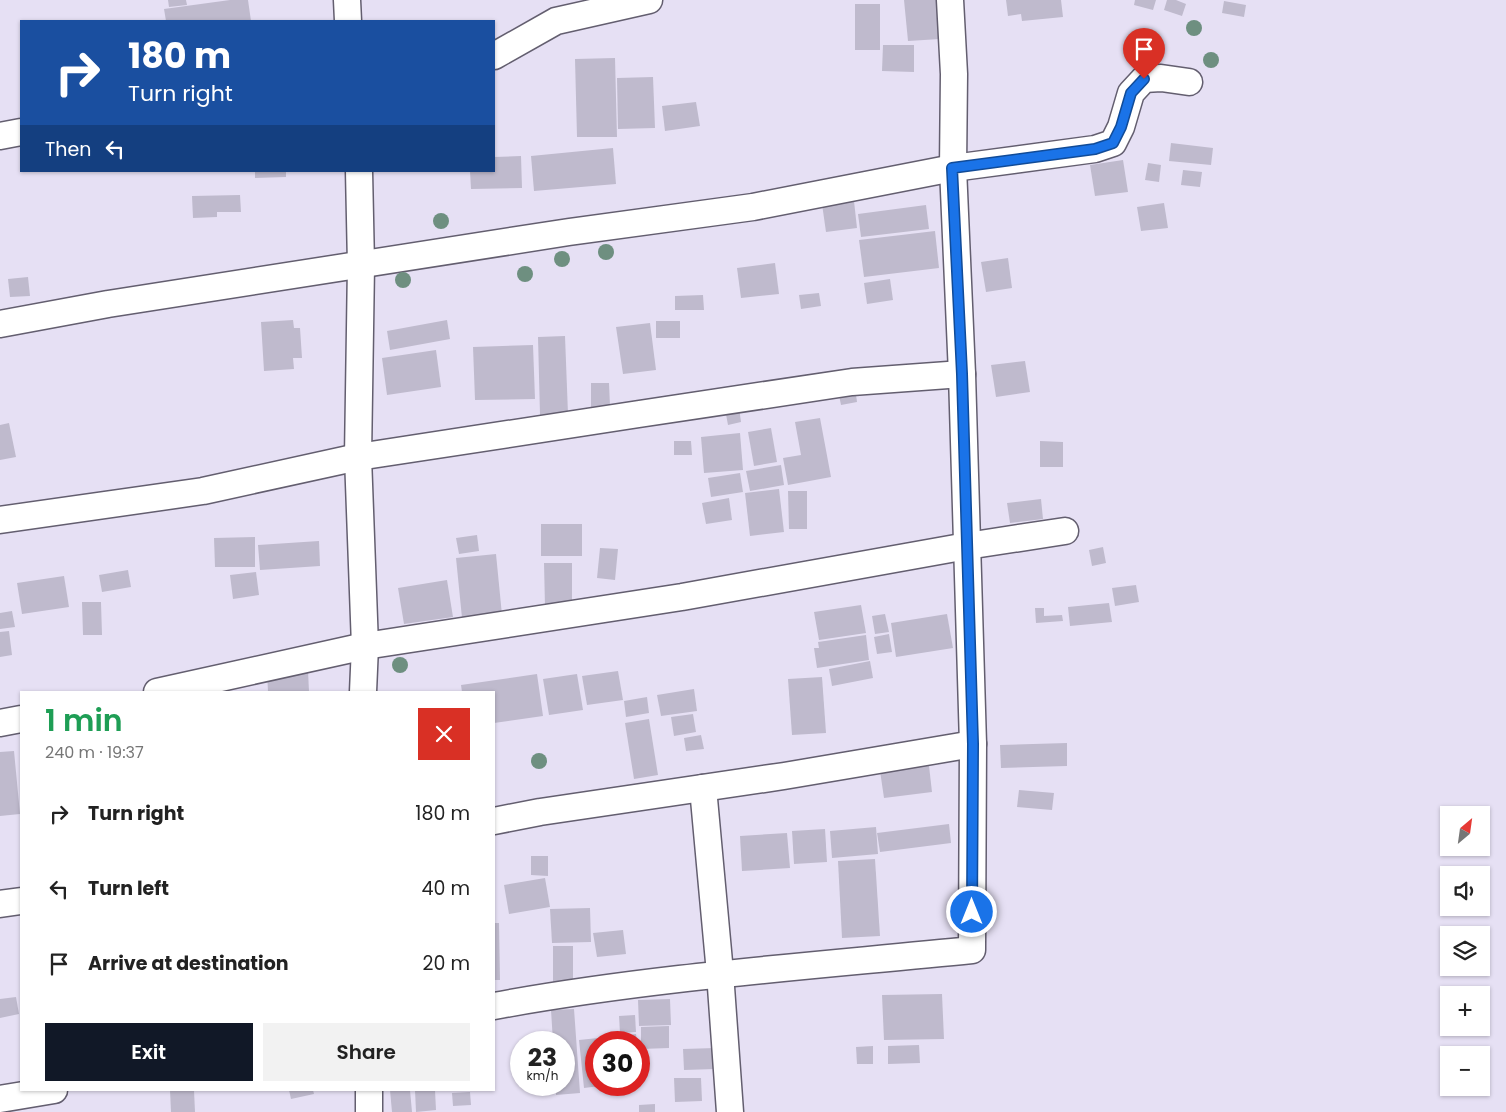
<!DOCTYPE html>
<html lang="en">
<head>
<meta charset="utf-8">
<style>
  body { margin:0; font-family:Poppins,sans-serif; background:#f2f2f2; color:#222; height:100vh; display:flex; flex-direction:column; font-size:19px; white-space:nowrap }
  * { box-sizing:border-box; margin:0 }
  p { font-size:16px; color:#767676 }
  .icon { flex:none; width:28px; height:28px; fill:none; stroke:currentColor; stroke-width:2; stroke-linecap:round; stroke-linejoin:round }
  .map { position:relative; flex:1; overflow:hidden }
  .details { position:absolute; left:20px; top:691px; width:475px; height:400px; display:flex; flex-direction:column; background:#fff; border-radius:0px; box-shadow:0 1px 4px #0004 }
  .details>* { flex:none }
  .top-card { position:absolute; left:20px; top:20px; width:475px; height:152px; border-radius:0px; box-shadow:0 1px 4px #0004; background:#1a4fa0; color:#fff; overflow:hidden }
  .needle { width:32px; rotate:29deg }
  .fabs { position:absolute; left:1440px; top:806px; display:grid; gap:10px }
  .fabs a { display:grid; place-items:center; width:50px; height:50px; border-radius:0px; background:#fff; box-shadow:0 1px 4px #0004; font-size:25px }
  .speed { position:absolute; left:510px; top:1031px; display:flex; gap:10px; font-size:25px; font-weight:700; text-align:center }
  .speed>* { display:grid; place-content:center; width:65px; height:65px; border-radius:50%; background:#fff; box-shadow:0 1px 4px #0004; line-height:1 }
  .speed small { font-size:12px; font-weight:400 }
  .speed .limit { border:8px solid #d22; background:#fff; color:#111 }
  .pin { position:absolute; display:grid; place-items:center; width:42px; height:42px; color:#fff; margin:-51px -21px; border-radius:50% 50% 50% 0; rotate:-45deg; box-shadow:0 0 5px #0007 }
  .pin .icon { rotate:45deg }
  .me { position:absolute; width:55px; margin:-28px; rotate:0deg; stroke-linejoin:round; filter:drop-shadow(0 0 4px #0008) }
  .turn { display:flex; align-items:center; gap:18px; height:105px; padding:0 25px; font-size:22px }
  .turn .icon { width:65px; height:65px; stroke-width:2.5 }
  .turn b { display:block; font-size:35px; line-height:42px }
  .then { display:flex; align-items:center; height:48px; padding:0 25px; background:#0003; gap:10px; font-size:19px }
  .round { display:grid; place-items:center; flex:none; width:52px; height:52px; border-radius:0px; background:#f2f2f2 }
  .overview { display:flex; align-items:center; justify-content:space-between; height:85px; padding:0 25px }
  h1 { font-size:30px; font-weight:600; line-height:38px; color:#1e9e55 }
  .primary-button { display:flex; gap:10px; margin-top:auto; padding:10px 25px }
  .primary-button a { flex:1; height:58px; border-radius:0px; background:#111827; color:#fff; font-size:20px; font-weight:600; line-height:58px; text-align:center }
  .primary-button a+a { background:#f2f2f2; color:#222 }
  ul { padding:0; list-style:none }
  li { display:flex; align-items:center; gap:15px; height:75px; padding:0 25px }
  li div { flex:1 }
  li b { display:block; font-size:19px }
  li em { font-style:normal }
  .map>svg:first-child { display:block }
  .building { fill:#bfbacd }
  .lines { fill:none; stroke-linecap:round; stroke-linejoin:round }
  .minor-casing { stroke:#635e6f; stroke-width:29 }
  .minor { stroke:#fff; stroke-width:26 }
  .tree { fill:#6e8f80 }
  .route-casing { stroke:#114b97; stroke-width:12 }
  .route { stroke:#1a73e8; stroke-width:9 }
</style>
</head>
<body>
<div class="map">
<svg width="1506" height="1112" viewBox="0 0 1506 1112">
  <rect width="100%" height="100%" fill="#e6e0f4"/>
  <g class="building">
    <path d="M168,0H186L187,5L169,7Z"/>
    <path d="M230,0H248L251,21H166L164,9Z"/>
    <path d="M904,0H937L940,39L908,41Z"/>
    <path d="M1006,0H1061L1063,17L1022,21L1021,14L1008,16Z"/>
    <path d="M1135,0H1156L1153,10L1134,5Z"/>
    <path d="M1167,0H1176L1186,4L1182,16L1164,10Z"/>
    <path d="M1224,1L1246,5L1244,17L1222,13Z"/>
    <rect x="855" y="4" width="25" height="46"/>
    <path d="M883,45H914V72L882,71Z"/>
    <path d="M615,58L617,137H577L575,59Z"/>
    <path d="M653,77L655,128L618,129L617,78Z"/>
    <path d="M696,102L700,126L665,131L662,106Z"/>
    <path d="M1171,143L1213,148L1211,165L1169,161Z"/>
    <path d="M613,148L616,184L534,191L531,156Z"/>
    <path d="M521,156L522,188L471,189L470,171H494V157Z"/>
    <path d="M1123,160L1128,192L1095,196L1090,165Z"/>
    <path d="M1148,163L1161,165L1159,182L1145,180Z"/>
    <path d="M1183,170L1202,172L1200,187L1181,185Z"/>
    <path d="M255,171H286V177L255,178Z"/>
    <path d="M240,195L241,212H217V217L193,218L192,196Z"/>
    <path d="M854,201L857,228L826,232L822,204Z"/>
    <path d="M1164,203L1168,228L1141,231L1137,207Z"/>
    <path d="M926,205L929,229L861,237L858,214Z"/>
    <path d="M935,231L939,268L864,277L859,240Z"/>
    <path d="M1008,258L1012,288L986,292L981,262Z"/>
    <path d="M775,263L779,294L741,298L737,268Z"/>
    <path d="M28,277L30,296L10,297L8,279Z"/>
    <path d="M890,279L893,300L867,304L864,283Z"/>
    <path d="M819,293L821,306L801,309L799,295Z"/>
    <path d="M703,295L704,310H675V296Z"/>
    <path d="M293,320L294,328H300L302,358H293L294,369L264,371L261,322Z"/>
    <path d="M447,320L450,339L390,350L387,331Z"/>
    <rect x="656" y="321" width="24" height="17"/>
    <path d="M650,323L656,370L623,374L616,327Z"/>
    <path d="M565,336L568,414L540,415L538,337Z"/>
    <path d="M533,345L535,399L475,400L473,347Z"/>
    <path d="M436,350L441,387L387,395L382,358Z"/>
    <path d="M1025,361L1030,392L996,397L991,365Z"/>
    <path d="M591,383H609L610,406L591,407Z"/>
    <path d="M855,387L857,402L841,405L838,390Z"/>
    <path d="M739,407L741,422L728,425L725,409Z"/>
    <path d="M820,418L831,477L788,485L783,458L801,455L795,422Z"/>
    <path d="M9,423L16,457L0,460V425Z"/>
    <path d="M771,428L777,462L754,466L748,432Z"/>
    <path d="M740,433L743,470L704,473L701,437Z"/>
    <path d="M674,441H691L692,455H674Z"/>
    <path d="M1040,441L1063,442V467H1040Z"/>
    <path d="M781,465L784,485L750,491L746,471Z"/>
    <path d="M740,473L743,492L711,497L708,478Z"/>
    <path d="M779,489L784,532L750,536L745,493Z"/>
    <path d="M788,491H807V529H789Z"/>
    <path d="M729,498L732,520L706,524L702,503Z"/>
    <path d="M1041,499L1043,519L1010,523L1007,503Z"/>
    <rect x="541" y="524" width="41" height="32"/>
    <path d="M477,535L479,551L459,554L456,538Z"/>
    <path d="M255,537V567H215L214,538Z"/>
    <path d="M319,541L320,566L260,570L258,545Z"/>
    <path d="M1103,547L1106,563L1092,566L1089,550Z"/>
    <path d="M600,548L618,549L615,580L597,578Z"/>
    <path d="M496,554L502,615L462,618L456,558Z"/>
    <path d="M544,563H572V607H545Z"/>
    <path d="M128,570L131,587L102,592L99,575Z"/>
    <path d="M256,572L259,595L233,599L230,575Z"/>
    <path d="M64,576L69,607L22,614L17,583Z"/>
    <path d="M447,580L453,617L404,624L398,588Z"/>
    <path d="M1136,585L1139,602L1115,606L1112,588Z"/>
    <path d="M82,602H101L102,635H83Z"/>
    <path d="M1109,603L1112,622L1070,626L1068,607Z"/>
    <path d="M861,605L866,633L819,640L814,612Z"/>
    <path d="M1035,608H1044V616L1062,615L1063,621L1036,623Z"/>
    <path d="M12,611L15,627L0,629V613Z"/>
    <path d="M885,614L889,632L875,634L872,616Z"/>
    <path d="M947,614L953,648L896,657L891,623Z"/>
    <path d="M9,631L12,655L0,657V632Z"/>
    <path d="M889,634L892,652L877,654L874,637Z"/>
    <path d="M866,635L869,660L817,668L814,648H819L818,642Z"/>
    <path d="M870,661L873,678L832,686L829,669Z"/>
    <path d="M308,670L309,692H268L267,671Z"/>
    <path d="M618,671L623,700L587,705L582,676Z"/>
    <path d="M537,674L543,716L494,723V692H462L461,685Z"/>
    <path d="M577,674L583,710L549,715L543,679Z"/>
    <path d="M822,677L826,733L792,735L788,679Z"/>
    <path d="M694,689L697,711L661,716L657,695Z"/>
    <path d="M647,697L649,713L626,717L624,701Z"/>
    <path d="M693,714L696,732L674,736L671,717Z"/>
    <path d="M649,719L658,775L634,779L625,723Z"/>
    <path d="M701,735L704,749L686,751L684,738Z"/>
    <path d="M1067,743V766L1001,768L1000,745Z"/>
    <path d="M14,751L20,814L0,816V752Z"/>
    <path d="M928,757L932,792L884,798L879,764Z"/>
    <path d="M1019,790L1054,793L1052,810L1017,807Z"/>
    <path d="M949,824L951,843L880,852L877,833Z"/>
    <path d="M876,827L878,854L832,858L830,831Z"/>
    <path d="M825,829L827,862L794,864L792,831Z"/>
    <path d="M787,833L790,868L742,871L740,836Z"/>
    <path d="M531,856H548V876L531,875Z"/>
    <path d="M875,859L880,936L842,938L838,861Z"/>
    <path d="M545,878L550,907L509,914L504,885Z"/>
    <path d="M590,908L591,942L552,943L550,909Z"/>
    <path d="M494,923H499L500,980H494Z"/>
    <path d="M623,930L626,954L597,957L593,933Z"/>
    <rect x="553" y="946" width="20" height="39"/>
    <path d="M942,994L944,1039L884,1040L882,995Z"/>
    <path d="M16,997L19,1014L0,1018V999Z"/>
    <path d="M670,999L671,1025L639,1026L638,1000Z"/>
    <path d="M574,1009L580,1093L556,1095V1085H564V1042H553L551,1010Z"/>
    <path d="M635,1015L636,1032L620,1033L619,1016Z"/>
    <path d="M669,1026V1048L641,1049V1027Z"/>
    <path d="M636,1034L637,1042H596V1085L600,1086L584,1088L579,1040Z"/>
    <path d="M919,1045L920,1063L888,1064V1046Z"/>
    <path d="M873,1046V1064H857L856,1047Z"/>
    <path d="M715,1048V1069L684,1070L683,1049Z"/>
    <path d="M674,1078H701L702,1101L675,1102Z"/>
    <path d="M170,1090H194L195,1112H171Z"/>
    <path d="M289,1090H313L314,1094L291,1099Z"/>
    <path d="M390,1090H410L412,1112H392Z"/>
    <path d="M415,1090H435L436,1110L416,1112Z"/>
    <path d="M470,1092L471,1105L453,1106L452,1093Z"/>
    <path d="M655,1104V1112H639V1105Z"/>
  </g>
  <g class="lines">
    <g class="minor-casing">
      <g id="minor">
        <path d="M347,0L348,21"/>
        <path d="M494,56L556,21L649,0"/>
        <path d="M0,136L21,132"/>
        <path d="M359,171L361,265L358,457L365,646L363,692"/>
        <path d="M0,324L108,304L569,232L753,207L953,168L1095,149L1113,143L1121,127L1131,93L1144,79L1161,78L1189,82"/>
        <path d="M0,520L203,491L358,457L639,414L852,382L962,374"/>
        <path d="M157,692L365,646L682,597L967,546L1065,531"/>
        <path d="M0,723L21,719"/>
        <path d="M703,788L720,973L730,1112"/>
        <path d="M494,821L540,812L784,776L973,744"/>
        <path d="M0,904L21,901"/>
        <path d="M494,1006C652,977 813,966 972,950L973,744L962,374L953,168L954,74L950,0"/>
        <path d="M0,1099L54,1090"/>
        <path d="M369,1112V1090"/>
      </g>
    </g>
    <use href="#minor" class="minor"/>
  </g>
  <g class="tree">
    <circle cx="1194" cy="28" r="8"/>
    <circle cx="1211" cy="60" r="8"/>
    <circle cx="441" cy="221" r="8"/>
    <circle cx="606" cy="252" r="8"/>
    <circle cx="562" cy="259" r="8"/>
    <circle cx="525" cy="274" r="8"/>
    <circle cx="403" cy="280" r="8"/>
    <circle cx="400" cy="665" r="8"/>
    <circle cx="539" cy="761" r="8"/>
  </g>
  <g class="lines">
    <g class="route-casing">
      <path id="route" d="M972,912L973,744L962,374L952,168L1095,149L1113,143L1121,127L1131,93L1144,79"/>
    </g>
    <use href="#route" class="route"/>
  </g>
</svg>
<div class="fabs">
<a><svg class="needle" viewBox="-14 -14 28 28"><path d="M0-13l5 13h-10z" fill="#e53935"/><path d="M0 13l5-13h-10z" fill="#767676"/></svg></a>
<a><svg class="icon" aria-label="sound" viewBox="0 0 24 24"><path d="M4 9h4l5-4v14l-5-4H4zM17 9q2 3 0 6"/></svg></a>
<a><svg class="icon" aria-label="layers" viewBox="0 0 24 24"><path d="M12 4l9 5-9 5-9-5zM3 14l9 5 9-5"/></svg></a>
<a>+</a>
<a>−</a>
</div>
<div class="speed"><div>23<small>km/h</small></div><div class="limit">30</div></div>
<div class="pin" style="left:1144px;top:79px;background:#d93025"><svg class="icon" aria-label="arrive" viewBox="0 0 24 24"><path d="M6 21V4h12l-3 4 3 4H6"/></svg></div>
<svg class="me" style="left:972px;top:912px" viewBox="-20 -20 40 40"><circle r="17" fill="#1a73e8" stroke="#fff" stroke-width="3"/><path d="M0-11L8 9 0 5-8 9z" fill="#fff"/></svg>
<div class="top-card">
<div class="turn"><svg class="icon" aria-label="right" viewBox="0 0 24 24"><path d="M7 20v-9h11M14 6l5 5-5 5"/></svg><div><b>180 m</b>Turn right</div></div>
<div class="then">Then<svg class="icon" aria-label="left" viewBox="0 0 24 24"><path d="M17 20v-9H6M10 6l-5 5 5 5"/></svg></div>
</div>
<section class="details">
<div class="overview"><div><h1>1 min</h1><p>240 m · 19:37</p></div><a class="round" style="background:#d93025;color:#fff"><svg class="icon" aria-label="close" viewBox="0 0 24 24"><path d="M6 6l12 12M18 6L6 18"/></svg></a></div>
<ul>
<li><svg class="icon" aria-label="right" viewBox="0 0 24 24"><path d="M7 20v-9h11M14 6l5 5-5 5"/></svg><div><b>Turn right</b></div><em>180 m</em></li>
<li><svg class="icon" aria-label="left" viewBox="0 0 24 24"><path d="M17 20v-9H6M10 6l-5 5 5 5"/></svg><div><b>Turn left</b></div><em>40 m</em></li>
<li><svg class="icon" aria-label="arrive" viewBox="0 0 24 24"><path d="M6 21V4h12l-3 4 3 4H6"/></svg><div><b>Arrive at destination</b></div><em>20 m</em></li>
</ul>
<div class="primary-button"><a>Exit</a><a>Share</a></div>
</section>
</div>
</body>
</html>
